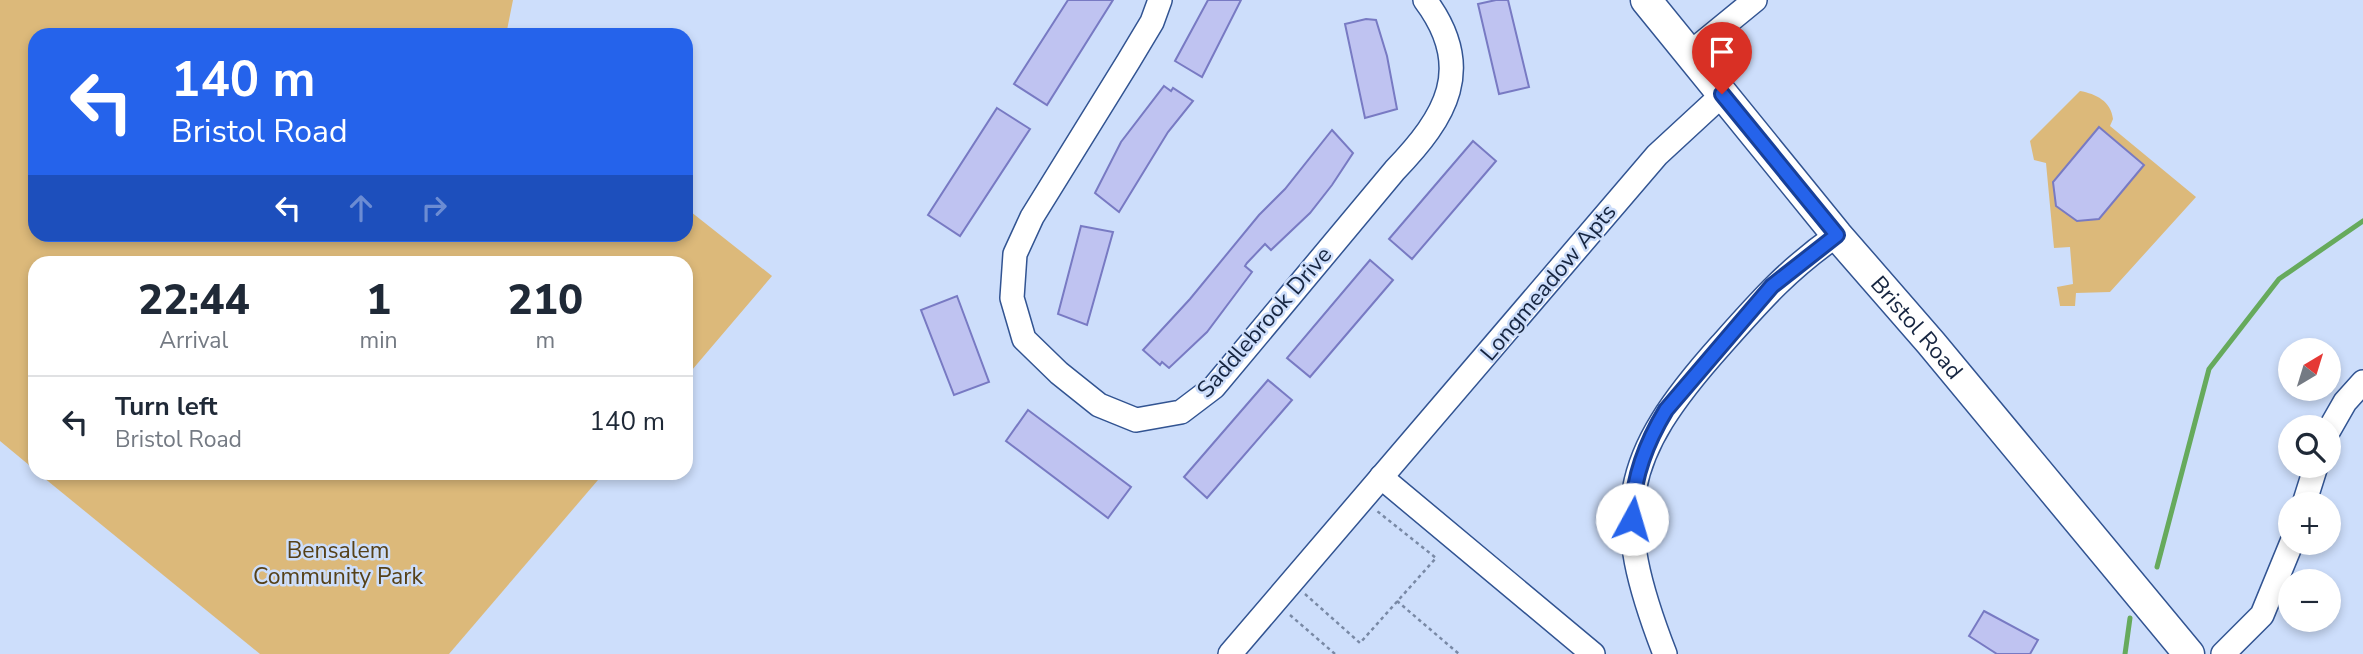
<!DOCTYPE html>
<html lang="en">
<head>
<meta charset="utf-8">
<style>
  body { margin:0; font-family:"Nunito Sans",sans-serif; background:#f6f6f7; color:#1f2937; height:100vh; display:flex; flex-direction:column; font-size:26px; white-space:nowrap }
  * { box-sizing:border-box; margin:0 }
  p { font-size:23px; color:#747a83 }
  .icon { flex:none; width:38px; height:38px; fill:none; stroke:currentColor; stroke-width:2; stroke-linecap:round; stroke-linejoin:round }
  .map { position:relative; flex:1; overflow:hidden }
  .panel { position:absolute; left:28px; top:256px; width:665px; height:224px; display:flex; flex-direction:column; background:#fff; border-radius:21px; box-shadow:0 4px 10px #0003 }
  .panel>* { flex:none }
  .banner { position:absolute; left:28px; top:28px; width:665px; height:214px; border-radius:21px; box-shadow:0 4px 10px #0003; background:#2563eb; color:#fff; overflow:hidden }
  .needle { width:46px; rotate:38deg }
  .controls { position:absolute; left:2278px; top:338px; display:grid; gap:14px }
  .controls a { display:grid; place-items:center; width:63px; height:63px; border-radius:50%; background:#fff; box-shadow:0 4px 10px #0003; font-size:35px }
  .pin { position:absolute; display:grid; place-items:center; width:60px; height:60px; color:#fff; margin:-72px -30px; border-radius:50% 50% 50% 0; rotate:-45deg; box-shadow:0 0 7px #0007 }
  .pin .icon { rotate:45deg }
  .me { position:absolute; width:77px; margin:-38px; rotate:6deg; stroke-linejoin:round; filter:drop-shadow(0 0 5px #0008) }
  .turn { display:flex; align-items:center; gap:24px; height:147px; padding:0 28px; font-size:32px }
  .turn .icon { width:91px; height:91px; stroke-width:2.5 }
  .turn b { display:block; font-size:49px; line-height:60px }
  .lanes { display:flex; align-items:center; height:66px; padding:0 28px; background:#0003; justify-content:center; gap:35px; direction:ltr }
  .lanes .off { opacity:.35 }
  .eta { display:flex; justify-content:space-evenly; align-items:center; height:119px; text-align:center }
  .eta b { font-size:42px; font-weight:800; line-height:49px }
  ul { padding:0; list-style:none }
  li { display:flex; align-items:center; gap:21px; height:91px; padding:0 28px; border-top:2px solid #e0e1e3 }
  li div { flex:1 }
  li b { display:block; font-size:26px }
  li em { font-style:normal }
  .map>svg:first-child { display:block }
  .green { fill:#dcb97a }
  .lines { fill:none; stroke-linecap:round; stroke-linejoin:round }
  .stream { stroke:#66aa5c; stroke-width:5 }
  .building { fill:#bfc3f1; stroke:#787ac3; stroke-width:2 }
  .minor-casing { stroke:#325492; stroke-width:26 }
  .major-casing { stroke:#325492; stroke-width:33 }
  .path { stroke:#7989a5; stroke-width:2.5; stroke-dasharray:3.5 3.5; stroke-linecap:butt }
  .minor { stroke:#fff; stroke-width:23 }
  .major { stroke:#fff; stroke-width:30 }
  .route-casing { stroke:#184099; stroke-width:18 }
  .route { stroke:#2563eb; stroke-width:12 }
  .labels { text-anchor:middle; stroke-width:5; stroke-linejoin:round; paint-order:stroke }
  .street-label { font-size:23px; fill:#162540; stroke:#cddefb }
  .park-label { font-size:23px; fill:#564118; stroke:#cddefb }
</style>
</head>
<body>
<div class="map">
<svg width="2363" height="654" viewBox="0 0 2363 654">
  <rect width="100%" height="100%" fill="#cddefb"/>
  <g class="green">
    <path d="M0,0H513L506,35H35V234H686V208L772,276L686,377V262H35V470L0,441Z"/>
    <path d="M2080,91C2096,94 2111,101 2113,119L2110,126L2196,197L2110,292L2076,293L2075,306H2060L2057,287L2073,284L2070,247L2054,248L2046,163L2034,160L2030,141Z"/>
    <path d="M38,473H604L449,654H260Z"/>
  </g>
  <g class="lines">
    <g class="stream">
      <path d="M2157,567L2209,369L2279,279L2363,221"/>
      <path d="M2125,654L2130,618"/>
    </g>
  </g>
  <g class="building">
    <path d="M1068,0H1113L1047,105L1014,84Z"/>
    <path d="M1208,0H1241L1202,77L1175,61Z"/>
    <path d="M1496,0H1508L1529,87L1499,94L1478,4Z"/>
    <path d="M1366,19L1376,20L1387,56L1397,109L1365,118L1345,24Z"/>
    <path d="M1164,86L1171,91L1173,88L1193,101L1168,132L1119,212L1095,193L1121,142Z"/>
    <path d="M997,108L1030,129L960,236L928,215Z"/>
    <path d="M2099,127L2144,165L2099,219L2077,221L2056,206L2053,182Z"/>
    <path d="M1332,130L1353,153L1332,185L1310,213L1271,250L1265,244L1247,263L1245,266L1252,272L1207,332L1169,368L1162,362L1160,365L1143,350L1190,299L1259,215L1285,189Z"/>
    <path d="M1473,141L1496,161L1412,259L1389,239Z"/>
    <path d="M1081,226L1113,232L1087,325L1058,314Z"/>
    <path d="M1370,260L1393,280L1310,377L1287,358Z"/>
    <path d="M957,296L989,382L954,395L921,310Z"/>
    <path d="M1268,380L1292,400L1207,498L1184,477Z"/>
    <path d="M1028,410L1131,487L1108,518L1006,441Z"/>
    <path d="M1984,611L2038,640L2030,654H1997L1969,636Z"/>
  </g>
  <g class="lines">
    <g class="minor-casing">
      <g id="minor">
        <path d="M1160,0L1152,22L1128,62L1032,217L1015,254L1012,298L1024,339L1059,373L1099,405L1136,420L1181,412L1214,387L1395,170C1446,117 1476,68 1425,0"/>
        <path d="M1689,54L1755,0"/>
        <path d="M2329,430L2345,402L2363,382"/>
        <path d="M1381,477L1593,654"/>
        <path d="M2304,504L2316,466"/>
        <path d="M1230,654L1657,155L1722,95"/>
        <path d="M1665,654C1610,512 1620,458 1721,345C1761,300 1787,270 1837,235"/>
        <path d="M2223,654L2262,615L2292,542"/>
      </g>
    </g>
    <g class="major-casing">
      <g id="major">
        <path id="s1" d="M1646,0L1837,235L1931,343L2189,654"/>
      </g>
    </g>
    <g class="path">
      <path d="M1305,594L1360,643L1436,558L1377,511"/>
      <path d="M1397,601L1459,654"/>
      <path d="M1290,615L1335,654"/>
    </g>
    <use href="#minor" class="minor"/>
    <use href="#major" class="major"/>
  </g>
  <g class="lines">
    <g class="route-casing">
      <path id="route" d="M1632,519C1632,480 1646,443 1666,410L1772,286L1837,235L1722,94"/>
    </g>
    <use href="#route" class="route"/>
  </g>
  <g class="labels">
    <g class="street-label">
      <text transform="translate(1548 282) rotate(-50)" y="8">Longmeadow Apts</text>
      <text transform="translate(1264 322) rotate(-49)" y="8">Saddlebrook Drive</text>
      <text dy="8" stroke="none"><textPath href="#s1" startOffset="425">Bristol Road</textPath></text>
    </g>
    <g class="park-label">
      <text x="338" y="558">Bensalem<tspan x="338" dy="26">Community Park</tspan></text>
    </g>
  </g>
</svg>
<div class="controls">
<a><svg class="needle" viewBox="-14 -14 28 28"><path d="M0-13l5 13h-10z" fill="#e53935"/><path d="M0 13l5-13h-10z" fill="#747a83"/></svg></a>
<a><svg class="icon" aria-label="search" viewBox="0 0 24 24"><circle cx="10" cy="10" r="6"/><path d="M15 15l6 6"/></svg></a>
<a>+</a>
<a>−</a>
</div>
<div class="pin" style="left:1722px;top:94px;background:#d93025"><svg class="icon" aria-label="arrive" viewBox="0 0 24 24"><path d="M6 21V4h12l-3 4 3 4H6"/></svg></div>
<svg class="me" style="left:1632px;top:519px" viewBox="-20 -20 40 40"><circle r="19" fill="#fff"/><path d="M0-13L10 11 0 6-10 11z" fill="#2563eb"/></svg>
<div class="banner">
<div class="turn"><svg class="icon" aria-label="left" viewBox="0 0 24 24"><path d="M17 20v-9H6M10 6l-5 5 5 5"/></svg><div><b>140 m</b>Bristol Road</div></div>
<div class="lanes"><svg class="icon" aria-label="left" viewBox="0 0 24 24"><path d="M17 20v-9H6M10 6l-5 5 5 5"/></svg><svg class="icon off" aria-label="ahead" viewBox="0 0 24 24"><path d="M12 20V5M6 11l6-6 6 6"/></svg><svg class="icon off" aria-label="right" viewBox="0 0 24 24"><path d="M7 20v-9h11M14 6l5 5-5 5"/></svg></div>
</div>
<section class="panel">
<div class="eta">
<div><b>22:44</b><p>Arrival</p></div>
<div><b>1</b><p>min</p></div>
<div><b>210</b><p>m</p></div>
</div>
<ul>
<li><svg class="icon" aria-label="left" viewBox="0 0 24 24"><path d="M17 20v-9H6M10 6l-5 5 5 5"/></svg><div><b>Turn left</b><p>Bristol Road</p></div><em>140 m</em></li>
</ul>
</section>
</div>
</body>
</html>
